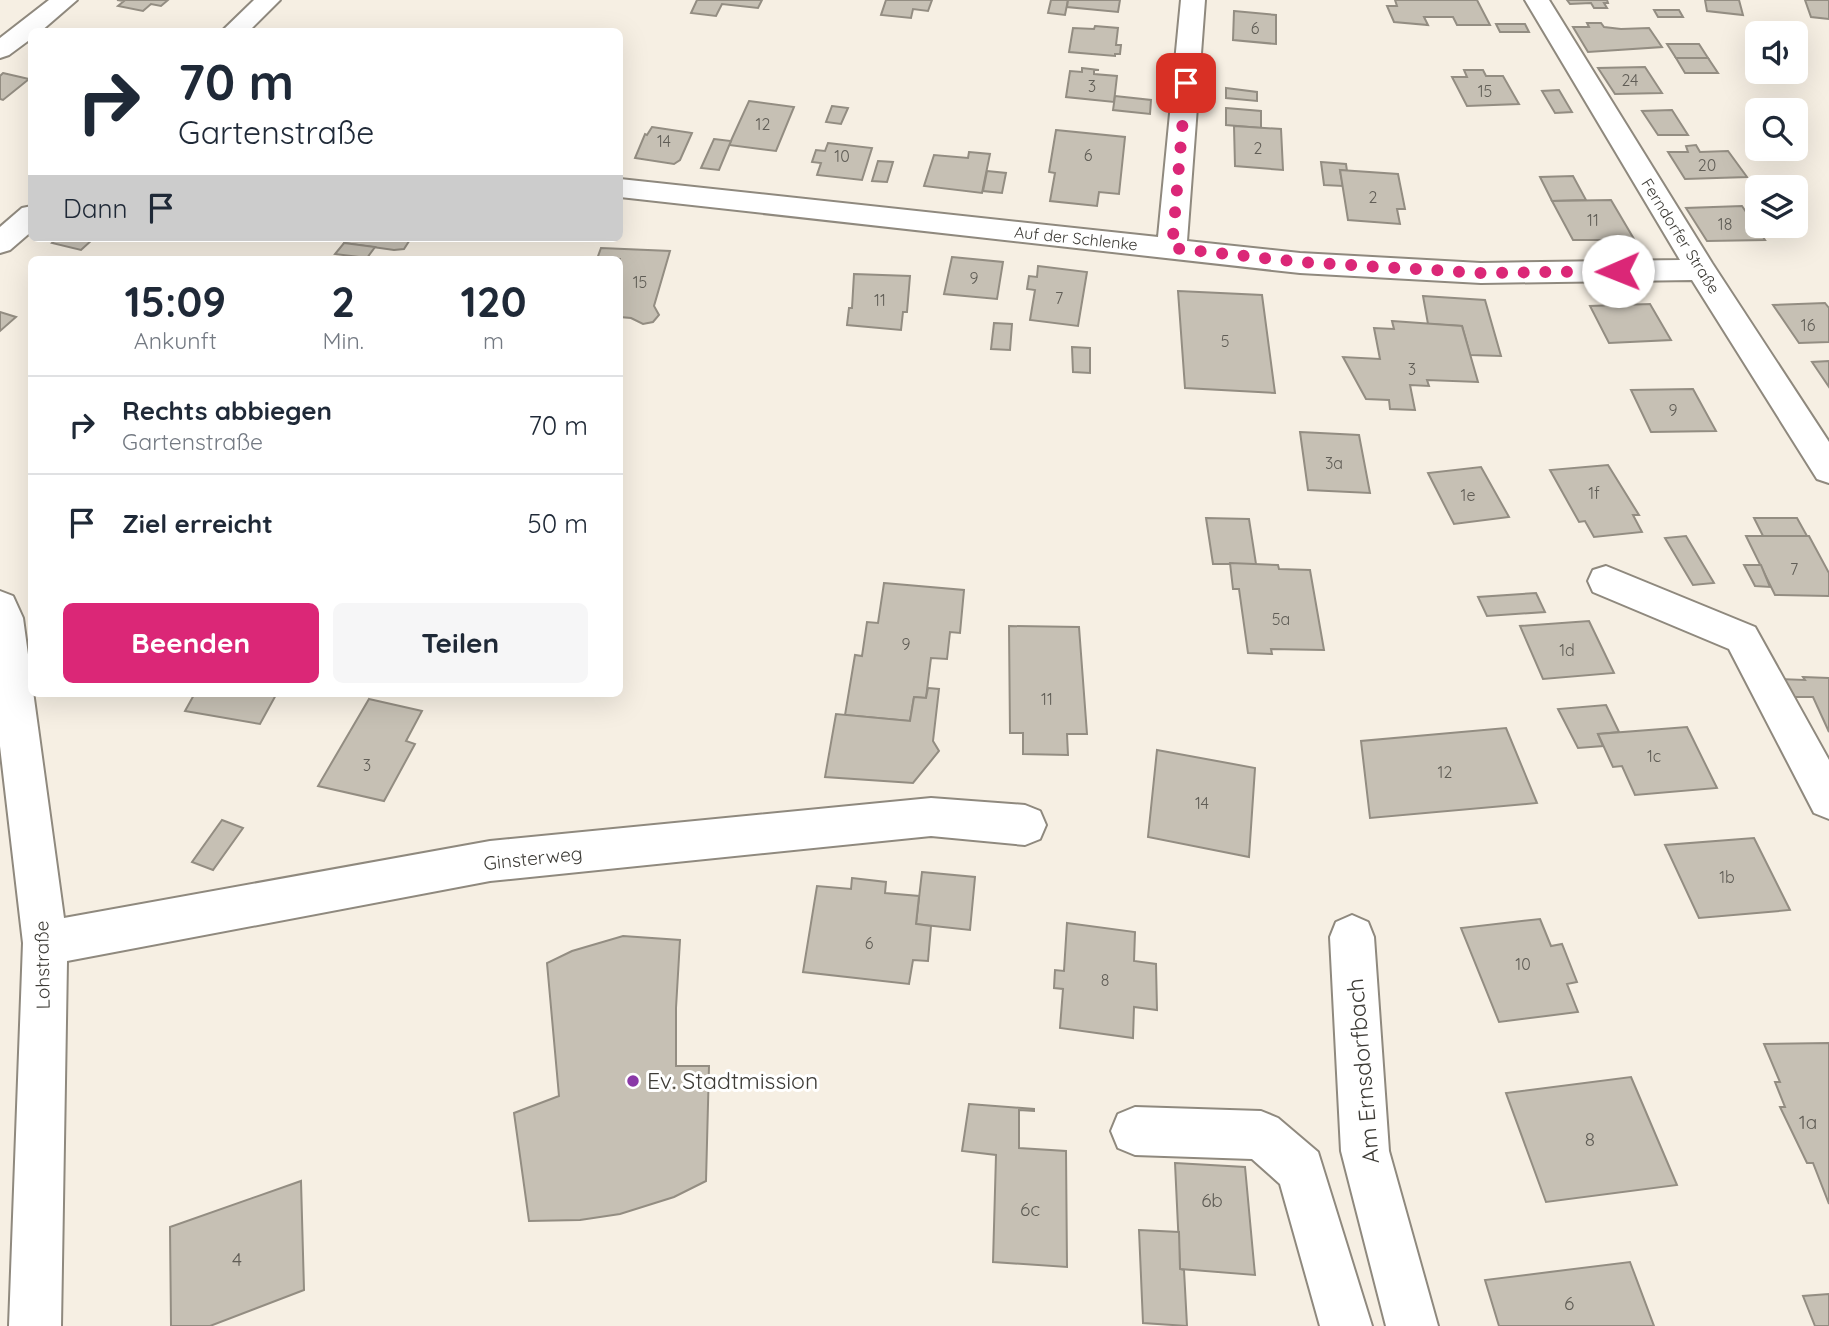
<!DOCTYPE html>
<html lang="de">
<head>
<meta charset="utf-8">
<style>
  body { margin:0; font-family:Quicksand,sans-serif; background:#f6f6f7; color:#1f2937; height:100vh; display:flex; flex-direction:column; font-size:26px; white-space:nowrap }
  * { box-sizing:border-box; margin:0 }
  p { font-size:23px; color:#747a83 }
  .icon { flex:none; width:38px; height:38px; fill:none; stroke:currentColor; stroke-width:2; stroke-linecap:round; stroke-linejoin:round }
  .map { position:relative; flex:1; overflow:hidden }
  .side { position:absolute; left:28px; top:256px; width:595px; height:441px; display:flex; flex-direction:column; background:#fff; border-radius:10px; box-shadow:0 7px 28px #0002 }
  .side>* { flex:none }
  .top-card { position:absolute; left:28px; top:28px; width:595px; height:214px; border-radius:10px; box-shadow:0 7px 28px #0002; background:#fff; color:#1f2937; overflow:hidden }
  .fabs { position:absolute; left:1745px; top:21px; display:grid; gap:14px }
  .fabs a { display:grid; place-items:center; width:63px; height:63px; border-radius:10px; background:#fff; box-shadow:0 7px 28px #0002; font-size:35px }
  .pin { position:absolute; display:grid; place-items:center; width:60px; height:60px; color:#fff; margin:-30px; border-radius:14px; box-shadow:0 4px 10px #0006 }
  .me { position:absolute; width:77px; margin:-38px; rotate:269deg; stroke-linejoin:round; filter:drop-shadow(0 0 5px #0008) }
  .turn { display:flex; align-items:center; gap:24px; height:147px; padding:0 35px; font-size:32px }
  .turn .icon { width:91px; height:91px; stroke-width:2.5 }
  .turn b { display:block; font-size:49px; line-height:60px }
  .then { display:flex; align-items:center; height:66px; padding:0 35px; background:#0003; gap:14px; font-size:26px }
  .eta { display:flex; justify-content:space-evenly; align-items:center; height:119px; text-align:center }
  .eta b { font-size:42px; font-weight:800; line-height:49px }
  .cta { display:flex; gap:14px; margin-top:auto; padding:14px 35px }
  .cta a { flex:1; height:80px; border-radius:10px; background:#db2777; color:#fff; font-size:28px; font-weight:800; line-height:80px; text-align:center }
  .cta a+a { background:#f6f6f7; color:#1f2937 }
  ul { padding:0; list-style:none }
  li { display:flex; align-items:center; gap:21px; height:98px; padding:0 35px; border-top:2px solid #e0e1e3 }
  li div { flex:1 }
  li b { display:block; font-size:26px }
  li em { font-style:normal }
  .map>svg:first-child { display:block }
  .building { fill:#c6c0b4; stroke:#938d82; stroke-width:2 }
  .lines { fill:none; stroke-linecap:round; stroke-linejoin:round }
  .minor-casing { stroke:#8f897e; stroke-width:4 }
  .minor { fill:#fff; fill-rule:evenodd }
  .route { stroke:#db2777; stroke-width:12; stroke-dasharray:0 21.6 }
  .poi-dot { fill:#8a38a7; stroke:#fff; stroke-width:2.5 }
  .labels { text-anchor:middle; stroke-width:6; stroke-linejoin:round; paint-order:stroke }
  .number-label { font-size:16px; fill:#605d56 }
  .far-street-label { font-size:16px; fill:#3e3c37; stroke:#fff }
  .street-label { font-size:19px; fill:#3e3c37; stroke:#fff }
  .near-number-label { font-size:19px; fill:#605d56 }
  .near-street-label { font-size:23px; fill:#3e3c37; stroke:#fff }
  .near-poi-label { font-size:23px; fill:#3e3c37; stroke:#fff; text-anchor:start }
</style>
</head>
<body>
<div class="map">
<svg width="1829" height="1326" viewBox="0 0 1829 1326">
  <rect width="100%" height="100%" fill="#f6efe3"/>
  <g class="building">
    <path d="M117,0H168L161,6L151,4L143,11L118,6L124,1Z"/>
    <path d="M697,0H762L758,8L722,4L716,16L691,13Z"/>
    <path d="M886,0H932L928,11L913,9L911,18L881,15Z"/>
    <path d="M1051,0H1068L1065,15L1048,13Z"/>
    <path d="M1068,0H1120L1118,12L1067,7Z"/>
    <path d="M1395,0H1477L1490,25H1457L1453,17H1424L1428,25L1394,22L1387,6H1397Z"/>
    <path d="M1567,0H1607L1608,3H1604L1607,8H1594L1591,3L1570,4Z"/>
    <path d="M1705,0H1739L1743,15L1707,11Z"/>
    <path d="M1805,0H1829V19L1811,17Z"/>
    <path d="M1654,10H1679L1683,17H1658Z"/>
    <path d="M1234,11L1276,15V44L1233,40Z"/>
    <path d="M1587,23H1601L1604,27L1621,29L1649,28L1662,47L1588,52L1573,27H1589Z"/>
    <path d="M1496,24H1525L1529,32H1500Z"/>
    <path d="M1095,26L1118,28L1116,45H1121L1120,54H1115V56L1069,52L1073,28L1094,29Z"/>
    <path d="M1667,44H1699L1708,58H1676Z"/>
    <path d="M1676,58H1708L1718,73H1685Z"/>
    <path d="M1645,67L1662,93L1615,94L1598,68Z"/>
    <path d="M1082,68L1099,70H1094V74L1117,76L1114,102L1066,97L1070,71L1082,72Z"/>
    <path d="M1464,70H1483L1486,76H1503L1519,104L1467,106L1452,77H1467Z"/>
    <path d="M3,73L29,79L3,100L0,99V76Z"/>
    <path d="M1226,88L1257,92V101L1226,98Z"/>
    <path d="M1559,90L1572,112L1555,113L1542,91Z"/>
    <path d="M1115,96L1151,100L1150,114L1113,110Z"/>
    <path d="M749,101L794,107L776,151L729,145Z"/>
    <path d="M832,106L848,108L841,124L826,122Z"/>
    <path d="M1226,108L1261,111V128L1226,125Z"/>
    <path d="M1672,110L1688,135H1658L1642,111Z"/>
    <path d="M1234,126L1281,129L1283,170L1235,166Z"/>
    <path d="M652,127L692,133L680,160L674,164L635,158L645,134L647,135Z"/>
    <path d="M1056,130L1125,137L1119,194L1099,192L1097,206L1050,201L1055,173L1049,172Z"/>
    <path d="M714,139L731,141L719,170L701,168Z"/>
    <path d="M828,143L872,148L862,180L817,175L821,163L812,162L816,150L825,151Z"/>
    <path d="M1696,145L1700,152L1728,151L1747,177L1685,179L1668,152H1688L1686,146Z"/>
    <path d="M969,152L990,154L982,193L924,186L934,155L968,158Z"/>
    <path d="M878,161L893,162L887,182L872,181Z"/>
    <path d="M1321,162L1346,164L1347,171L1340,170L1343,186L1324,185Z"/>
    <path d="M1340,170L1398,174L1405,209H1397L1400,224L1348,220Z"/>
    <path d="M987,171L1006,173L1002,193L983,191Z"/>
    <path d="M1573,176L1586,200L1552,201L1540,177Z"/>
    <path d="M1611,200L1634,239H1617L1621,246H1605L1601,240H1573L1552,201Z"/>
    <path d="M1742,206L1765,240L1707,241L1686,208Z"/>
    <path d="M57,238H88L93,239L81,250L52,243Z"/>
    <path d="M347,238H411L404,249L394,250L344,243Z"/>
    <path d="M344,243L375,247L367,258L335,254Z"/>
    <path d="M601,248L670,251L654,306L659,315L653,322L643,324L631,318L620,317V259H597Z"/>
    <path d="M952,257L1003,262L997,299L944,294Z"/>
    <path d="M1038,266L1087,272L1078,326L1030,320L1035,290L1027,289L1029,276L1037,277Z"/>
    <path d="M854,274L910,276L907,312H903L901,330L847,325L849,308H852Z"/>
    <path d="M1178,291L1262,295L1275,393L1185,388Z"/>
    <path d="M1423,296L1485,300L1501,356L1470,355L1462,326L1428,324Z"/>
    <path d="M1825,303L1829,308V342L1799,343L1773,305Z"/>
    <path d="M1650,304L1671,340L1609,343L1590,306Z"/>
    <path d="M0,312L16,317L0,331Z"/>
    <path d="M1392,321L1462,326L1478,382L1427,380L1429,386L1410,385L1415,410L1390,409L1389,400L1366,399L1343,357L1380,359L1374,328L1394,329Z"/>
    <path d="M994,323L1012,324L1010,350L991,349Z"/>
    <path d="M1072,347L1090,348V373L1073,372Z"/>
    <path d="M1829,361V387L1812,362Z"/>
    <path d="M1693,389L1716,431L1651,432L1631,390Z"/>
    <path d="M1300,432L1359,435L1370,493L1308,490Z"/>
    <path d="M1608,465L1639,515H1633L1642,532L1594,537L1585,521L1579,522L1550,470Z"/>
    <path d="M1481,467L1509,517L1454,524L1428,473Z"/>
    <path d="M1206,518L1249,519L1256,564H1213Z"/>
    <path d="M1754,518H1797L1807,536H1763Z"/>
    <path d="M1686,536L1714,583L1693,585L1665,538Z"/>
    <path d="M1746,536H1809L1829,573V596L1775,595Z"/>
    <path d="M1230,563L1278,565L1279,569L1310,570L1324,650L1271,649L1272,654L1248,653L1239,589H1233Z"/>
    <path d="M1744,565H1761L1770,587L1755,586Z"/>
    <path d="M884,583L964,590L960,633L950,632L947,659L931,658L926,698L914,697L910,721L845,715L855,655L862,656L867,622L878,623Z"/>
    <path d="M1536,593L1545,612L1487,616L1478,597Z"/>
    <path d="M1589,621L1614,673L1543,679L1520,626Z"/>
    <path d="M1009,626L1079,627L1087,734H1067L1068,755L1023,754V733H1010Z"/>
    <path d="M1803,677L1829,678V732L1813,697H1788L1778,679L1805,680Z"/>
    <path d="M928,688L939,689L933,741L939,751L913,783L825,777L836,714L910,721L914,697L926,698Z"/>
    <path d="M195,693H277L260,724L185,711Z"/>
    <path d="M369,699L422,711L406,741L415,744L384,801L318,786Z"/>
    <path d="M1606,705L1619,732L1598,734L1603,746L1578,748L1558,709Z"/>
    <path d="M1687,727L1717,788L1635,795L1622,766L1613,767L1598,734Z"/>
    <path d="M1506,728L1537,803L1370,818L1361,741Z"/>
    <path d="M1157,750L1255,768L1249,857L1148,837Z"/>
    <path d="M222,820L243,828L213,870L192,862Z"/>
    <path d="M1754,838L1790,910L1699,918L1665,845Z"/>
    <path d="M922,872L975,877L970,930L916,924Z"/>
    <path d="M852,878L886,882L885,893L919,896L916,924L931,926L928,961L913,960L909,984L803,972L817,886L851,889Z"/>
    <path d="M1540,919L1551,946L1562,944L1577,982L1567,984L1578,1012L1499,1022L1461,928Z"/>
    <path d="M1067,923L1135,932L1134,961L1156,964L1157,1010L1134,1007L1133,1038L1060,1028L1063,989L1054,988L1055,970L1064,971Z"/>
    <path d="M623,936L680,940L676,1008V1066H709L706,1181L674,1197L620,1214L580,1220L529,1221L514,1113L559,1096L547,963L572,951Z"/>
    <path d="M1829,1043V1204L1813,1163H1807L1780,1107H1785L1775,1082H1780L1764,1044Z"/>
    <path d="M1631,1077L1677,1185L1546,1202L1506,1093Z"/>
    <path d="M969,1104L1034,1109V1111L1019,1110V1148L1066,1151L1067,1267L993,1262L996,1155L962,1151Z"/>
    <path d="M1175,1163L1245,1167L1255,1275L1180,1269Z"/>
    <path d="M301,1181L304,1290L210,1326H171L170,1227Z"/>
    <path d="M1139,1230L1179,1232L1180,1269L1184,1270L1187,1326L1143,1323Z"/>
    <path d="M1630,1262L1654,1326H1499L1485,1280Z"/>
    <path d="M1829,1294V1326H1815L1803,1296Z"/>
  </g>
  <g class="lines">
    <g class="minor-casing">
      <g id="minor">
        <path d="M49,0H77L40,32H32V38L9,55L0,58V38Z"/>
        <path d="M254,0H280L248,32H221Z"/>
        <path d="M1181,0H1205L1187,241L1300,253L1481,263L1680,260L1525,0H1549L1712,263L1829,442V483L1817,479L1692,280L1481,283L1300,273L620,197V179L1158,237Z"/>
        <path d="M32,206V231L10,250L0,253V227L22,208Z"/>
        <path d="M1606,566L1755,627L1829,760V819L1814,813L1729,649L1593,592L1588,581L1593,570Z"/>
        <path d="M0,591L13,596L23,618L64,918L490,841L931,798L1025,805L1040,811L1046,825L1040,839L1025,845L931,836L490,881L67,961L61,1326H9L23,943L0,746Z"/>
        <path d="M1352,915L1368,922L1374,937L1389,1151L1438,1326H1386L1341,1151L1330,937L1336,922Z"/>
        <path d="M1135,1107L1261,1111L1278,1118L1318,1152L1372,1326H1320L1280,1184L1252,1159L1135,1155L1118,1148L1111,1131L1118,1114Z"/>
      </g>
    </g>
    <use href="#minor" class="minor"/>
  </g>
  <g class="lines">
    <path class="route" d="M1186,83L1172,248L1300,262L1481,273L1618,271"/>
  </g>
  <circle class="poi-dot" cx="633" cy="1081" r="7"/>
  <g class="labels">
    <g class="number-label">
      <text x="1255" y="34">6</text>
      <text x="1630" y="86">24</text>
      <text x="1092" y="92">3</text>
      <text x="1485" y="97">15</text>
      <text x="763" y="130">12</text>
      <text x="664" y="147">14</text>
      <text x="1258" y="154">2</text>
      <text x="1088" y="161">6</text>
      <text x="842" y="162">10</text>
      <text x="1707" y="171">20</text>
      <text x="1373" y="203">2</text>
      <text x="1593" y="226">11</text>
      <text x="1725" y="230">18</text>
      <text x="974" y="284">9</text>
      <text x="640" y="288">15</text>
      <text x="1059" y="304">7</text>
      <text x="880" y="306">11</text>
      <text x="1808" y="331">16</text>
      <text x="1225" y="347">5</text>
      <text x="1412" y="375">3</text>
      <text x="1673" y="416">9</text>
      <text x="1334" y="469">3a</text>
      <text x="1594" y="499">1f</text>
      <text x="1468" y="501">1e</text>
      <text x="1794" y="575">7</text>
      <text x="1281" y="625">5a</text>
      <text x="906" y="650">9</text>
      <text x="1567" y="656">1d</text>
      <text x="1047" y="705">11</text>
      <text x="1654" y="762">1c</text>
      <text x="367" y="771">3</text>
      <text x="1445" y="778">12</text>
      <text x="1202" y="809">14</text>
      <text x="1727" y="883">1b</text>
      <text x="869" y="949">6</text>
      <text x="1523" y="970">10</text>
      <text x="1105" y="986">8</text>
    </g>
    <g class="far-street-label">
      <text transform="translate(1681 236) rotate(58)" y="6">Ferndorfer Straße</text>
      <text transform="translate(1076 238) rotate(6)" y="6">Auf der Schlenke</text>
    </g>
    <g class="street-label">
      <text transform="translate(533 858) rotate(-6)" y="7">Ginsterweg</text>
      <text transform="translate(42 965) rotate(-91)" y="7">Lohstraße</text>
    </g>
    <g class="near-number-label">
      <text x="1808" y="1129">1a</text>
      <text x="1590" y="1146">8</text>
      <text x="1212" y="1207">6b</text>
      <text x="1030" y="1216">6c</text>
      <text x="237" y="1266">4</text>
      <text x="1569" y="1310">6</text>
    </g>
    <g class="near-street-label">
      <text transform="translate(1363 1071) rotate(-95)" y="8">Am Ernsdorfbach</text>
    </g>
    <g class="near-poi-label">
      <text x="647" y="1089">Ev. Stadtmission</text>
    </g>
  </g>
</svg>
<div class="fabs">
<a><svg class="icon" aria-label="sound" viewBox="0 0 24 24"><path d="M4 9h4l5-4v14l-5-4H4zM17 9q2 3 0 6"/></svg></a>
<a><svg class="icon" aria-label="search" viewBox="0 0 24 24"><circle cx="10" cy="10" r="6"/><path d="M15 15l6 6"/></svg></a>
<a><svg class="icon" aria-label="layers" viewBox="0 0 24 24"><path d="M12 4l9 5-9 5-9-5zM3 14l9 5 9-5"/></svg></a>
</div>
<div class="pin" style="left:1186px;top:83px;background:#d93025"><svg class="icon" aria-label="arrive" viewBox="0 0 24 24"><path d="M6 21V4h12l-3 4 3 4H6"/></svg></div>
<svg class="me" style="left:1618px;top:271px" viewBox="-20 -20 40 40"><circle r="19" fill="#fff"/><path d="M0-13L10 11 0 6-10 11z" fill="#db2777"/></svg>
<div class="top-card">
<div class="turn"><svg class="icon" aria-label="right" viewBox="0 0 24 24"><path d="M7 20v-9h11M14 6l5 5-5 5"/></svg><div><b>70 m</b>Gartenstraße</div></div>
<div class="then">Dann<svg class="icon" aria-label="arrive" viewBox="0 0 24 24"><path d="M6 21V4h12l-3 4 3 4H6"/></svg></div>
</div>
<section class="side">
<div class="eta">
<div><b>15:09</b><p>Ankunft</p></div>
<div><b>2</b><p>Min.</p></div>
<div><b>120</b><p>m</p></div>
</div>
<ul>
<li><svg class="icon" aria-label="right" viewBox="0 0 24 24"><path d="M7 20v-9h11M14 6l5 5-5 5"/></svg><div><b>Rechts abbiegen</b><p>Gartenstraße</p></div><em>70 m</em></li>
<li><svg class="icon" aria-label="arrive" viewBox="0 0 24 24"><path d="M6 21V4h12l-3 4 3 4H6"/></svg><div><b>Ziel erreicht</b></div><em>50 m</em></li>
</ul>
<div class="cta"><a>Beenden</a><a>Teilen</a></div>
</section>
</div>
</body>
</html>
